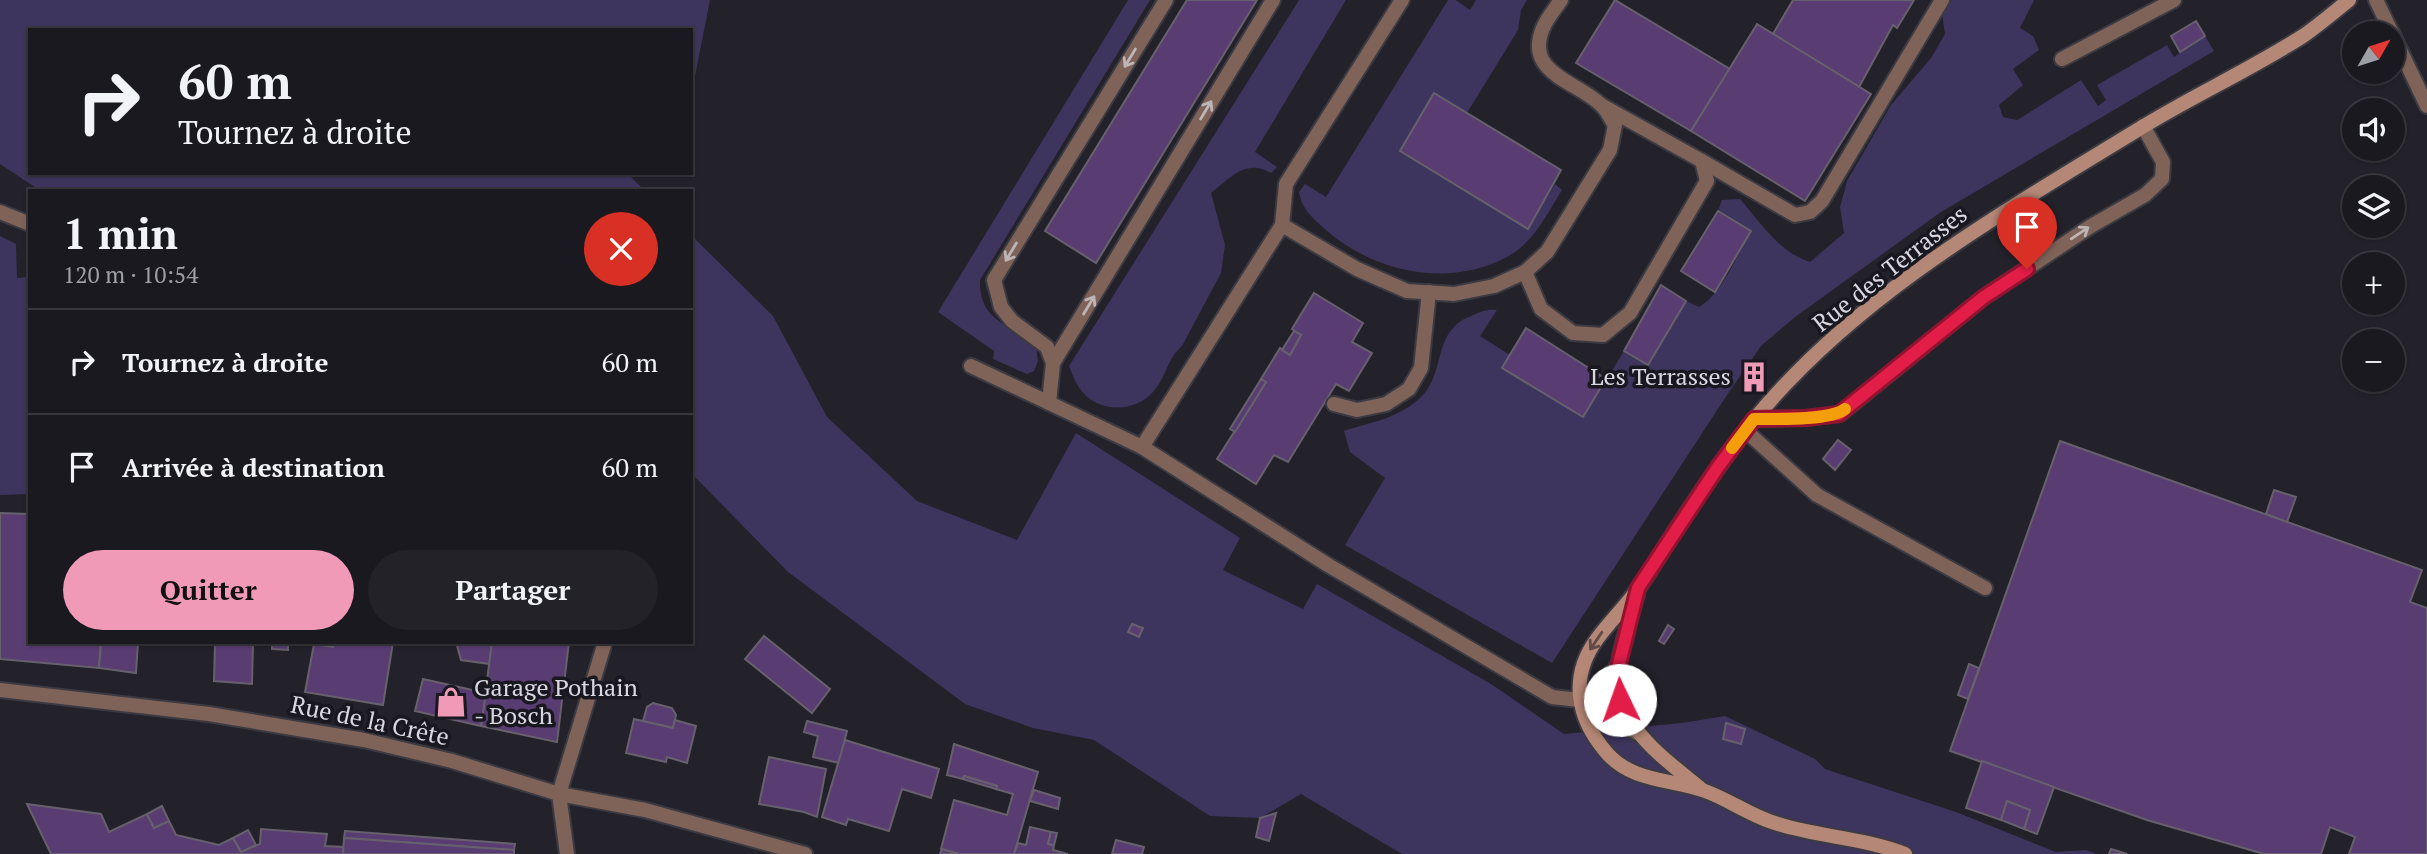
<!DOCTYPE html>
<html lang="fr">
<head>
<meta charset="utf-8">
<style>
  body { margin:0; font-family:"PT Serif",serif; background:#232229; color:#f1f3f6; height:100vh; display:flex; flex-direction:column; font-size:26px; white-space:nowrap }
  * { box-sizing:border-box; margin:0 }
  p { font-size:23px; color:#9fa0a5 }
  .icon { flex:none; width:38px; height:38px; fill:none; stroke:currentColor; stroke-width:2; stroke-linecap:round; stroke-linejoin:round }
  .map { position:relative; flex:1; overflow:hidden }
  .details { position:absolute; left:28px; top:189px; width:665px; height:455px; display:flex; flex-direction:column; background:#1a1920; border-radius:0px; box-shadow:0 2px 5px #0004,0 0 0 2px #38383e }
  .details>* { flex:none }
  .top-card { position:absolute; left:28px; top:28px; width:665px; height:147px; border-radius:0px; box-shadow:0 2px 5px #0004,0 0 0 2px #38383e; background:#1a1920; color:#f1f3f6; overflow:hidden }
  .needle { width:46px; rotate:51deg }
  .fabs { position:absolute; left:2342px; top:21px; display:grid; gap:14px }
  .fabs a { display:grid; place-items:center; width:63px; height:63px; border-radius:50%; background:#1a1920; box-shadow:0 2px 5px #0004,0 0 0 2px #38383e; font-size:35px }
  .pin { position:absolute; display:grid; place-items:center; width:60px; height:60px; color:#fff; margin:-72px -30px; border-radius:50% 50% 50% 0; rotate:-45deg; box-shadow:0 0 7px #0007 }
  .pin .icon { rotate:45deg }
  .me { position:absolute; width:77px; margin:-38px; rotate:357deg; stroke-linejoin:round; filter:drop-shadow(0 0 5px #0008) }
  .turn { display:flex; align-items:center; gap:24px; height:147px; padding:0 35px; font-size:32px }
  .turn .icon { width:91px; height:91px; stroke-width:2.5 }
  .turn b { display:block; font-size:49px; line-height:60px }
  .round { display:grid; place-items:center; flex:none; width:74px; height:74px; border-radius:37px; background:#232229 }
  .head { display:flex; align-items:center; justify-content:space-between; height:119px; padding:0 35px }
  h1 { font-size:42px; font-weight:700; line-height:52px }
  .button { display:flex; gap:14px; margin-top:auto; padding:14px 35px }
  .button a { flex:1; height:80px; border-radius:42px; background:#f09ab7; color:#111; font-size:28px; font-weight:700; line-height:80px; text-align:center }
  .button a+a { background:#232229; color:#f1f3f6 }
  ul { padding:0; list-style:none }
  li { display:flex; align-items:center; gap:21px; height:105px; padding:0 35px; border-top:2px solid #38383e }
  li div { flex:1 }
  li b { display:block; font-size:26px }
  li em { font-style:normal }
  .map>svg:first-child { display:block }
  .green { fill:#3d355d }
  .building { fill:#593d72; stroke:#66616c; stroke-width:2 }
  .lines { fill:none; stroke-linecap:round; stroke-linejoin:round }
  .lane-casing { stroke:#3c3b43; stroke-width:18 }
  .street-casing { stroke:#3c3b43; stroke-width:18 }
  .secondary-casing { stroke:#3c3b43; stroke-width:18 }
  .lane { stroke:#7f6358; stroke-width:14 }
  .street { stroke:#7f6358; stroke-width:14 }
  .secondary { stroke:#b58776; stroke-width:14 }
  .oneway { stroke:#beb5b6 }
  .oneway2 { stroke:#5f4a47 }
  .route-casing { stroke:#92132f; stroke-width:18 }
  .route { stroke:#e11d48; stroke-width:12 }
  .slow { stroke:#f59e0b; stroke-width:12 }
  .labels { text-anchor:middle; stroke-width:7; stroke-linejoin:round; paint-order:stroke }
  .street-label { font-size:24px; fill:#d9d8df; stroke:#191821 }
  .poi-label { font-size:24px; fill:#d9d8df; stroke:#191821; text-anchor:end }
</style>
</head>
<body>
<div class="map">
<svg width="2427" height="854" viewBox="0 0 2427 854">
  <rect width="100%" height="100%" fill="#23212a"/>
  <g class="green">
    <path d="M0,0H710L691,96V30H30V173H627L645,191H257L183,187L41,191L0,164Z"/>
    <path d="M1128,0H1150L980,280C979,322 1008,322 1036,346L1038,361L1034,371L1027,374L993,359L994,351L938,312Z"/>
    <path d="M1299,0H1346L1255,152L1277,167L1271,173C1246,158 1230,178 1211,193L1225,245L1221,273L1182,346C1167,359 1166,378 1153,392C1134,414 1094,413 1078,386C1074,380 1072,373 1069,366Z"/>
    <path d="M1448,0H1456L1470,10L1476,0H1527L1521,10L1518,30L1467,113L1434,94L1400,151L1527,229L1555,184L1562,190C1545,217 1534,243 1505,258C1447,288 1374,272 1326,230C1313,218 1302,210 1299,192L1305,184L1326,197Z"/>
    <path d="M1940,0H2034L2020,28L2033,36L2039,50L2013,69L2023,85L1999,105L2003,117L2017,120L2081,80L2098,106L2106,100L2097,85L2167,45L2174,57L2205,36L2214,51L1941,212L1795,317L1761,346L1727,395L1552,663L1345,545L1385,478L1350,452L1344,431C1372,422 1400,418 1422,396C1446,372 1432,331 1471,316C1480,312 1487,309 1497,310L1480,336L1510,355L1503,368L1584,416L1624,351L1648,365L1686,301L1699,307C1721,295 1738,254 1751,231L1718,211L1722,200L1740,199C1761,223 1779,252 1810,262L1844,233L1840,207L1847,181L1891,105L1931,58L1945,34Z"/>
    <path d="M691,235L773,316L827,417L917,501L1017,540L1076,433L1240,538L1223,570L1303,609L1317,584L1491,684L1564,734L1682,723L1725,716L1815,759L1825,769L1956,812L2056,852L2086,850L2097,854H1402L1301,794L1260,818L1210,816L1094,740L1033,728L965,704L788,572L693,475Z"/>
    <path d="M0,236L16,244L17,278L30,277V494L0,495Z"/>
  </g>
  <g class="building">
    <path d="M1187,0H1257L1096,263L1045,231Z"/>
    <path d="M1615,0L1730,69L1691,131L1576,63Z"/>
    <path d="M1793,0H1914L1897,28L1893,25L1859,87L1773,34Z"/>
    <path d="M2196,21L2205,36L2180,52L2171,36Z"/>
    <path d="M1757,24L1871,94L1805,201L1691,131Z"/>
    <path d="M1434,93L1561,170L1528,229L1400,151Z"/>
    <path d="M1718,211L1751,231L1715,292L1681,271Z"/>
    <path d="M1661,285L1686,301L1648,365L1624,351Z"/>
    <path d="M1314,293L1363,323L1352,342L1372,353L1349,391L1336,384L1288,462L1274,455L1256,484L1217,459L1266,382L1261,379L1280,348L1290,355L1301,335L1292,329Z"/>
    <path d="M1526,328L1606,379L1583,417L1502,368Z"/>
    <path d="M1294,331L1301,335L1290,355L1282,350Z"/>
    <path d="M1758,367L1765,373L1749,388L1743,381Z"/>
    <path d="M1261,379L1266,382L1235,432L1230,429Z"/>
    <path d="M1838,440L1851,450L1835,470L1823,459Z"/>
    <path d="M2060,441L2422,570L2410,602L2427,608V854H2349L2355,837L2330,827L2321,854H2264L2147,820L1950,751Z"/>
    <path d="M2274,490L2296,497L2287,522L2266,514Z"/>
    <path d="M0,513L30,514V642H101L99,668L0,659Z"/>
    <path d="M1132,624L1143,628L1139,637L1128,632Z"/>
    <path d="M1668,625L1674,629L1664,644L1659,641Z"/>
    <path d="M764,636L830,689L812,713L745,659Z"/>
    <path d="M101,642H138L136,673L99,668Z"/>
    <path d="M215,642H253L252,684L214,681Z"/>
    <path d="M272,642H288V650L272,649Z"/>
    <path d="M333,642H393L383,705L305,692L314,644L333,647Z"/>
    <path d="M456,642H492L490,664L461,660Z"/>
    <path d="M492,642H569L557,742L481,726Z"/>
    <path d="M1969,664L1979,668L1968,699L1958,695Z"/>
    <path d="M423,679L486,693L481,726L415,711Z"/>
    <path d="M653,703L672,708L676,715L673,728L643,721L647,707Z"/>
    <path d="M634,719L673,728L675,720L696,726L687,763L667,757L666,762L626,753Z"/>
    <path d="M807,721L847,731L839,763L813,757L818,736L804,732Z"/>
    <path d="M1726,723L1745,729L1741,744L1723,739Z"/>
    <path d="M845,740L939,769L931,798L902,789L889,831L848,819L846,825L822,817Z"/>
    <path d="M954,744L1038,772L1014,854H959L941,849L954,800L1007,815L1013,794L996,789L997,786L964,776L963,779L947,775Z"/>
    <path d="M769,757L826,769L817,817L804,812L759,804Z"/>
    <path d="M1982,761L2054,787L2037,834L2024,829L2030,810L2007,801L2001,820L1966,808Z"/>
    <path d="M964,776L997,786L996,789L963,779Z"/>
    <path d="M1034,790L1060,798L1058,809L1030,801Z"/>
    <path d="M2007,801L2030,810L2024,829L2001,820Z"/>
    <path d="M27,804L101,814L109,832L147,814L154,828L169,821L176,835L219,845L233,838L241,852L260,844L261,829L327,834L325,846L344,847L343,854H51Z"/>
    <path d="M162,806L169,821L154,828L147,814Z"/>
    <path d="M1276,813L1269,841L1256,837L1260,818Z"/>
    <path d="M1030,827L1051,832L1048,844L1054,845L1053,850L1068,854H1014L1018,843L1026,845Z"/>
    <path d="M248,830L256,845L241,852L233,838Z"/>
    <path d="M345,831L515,844L514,850L344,838Z"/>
    <path d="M1051,832L1057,833L1054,845L1048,844Z"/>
    <path d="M344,838L514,850V854H343Z"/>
    <path d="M1116,840L1144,847L1142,854H1112Z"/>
    <path d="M942,849L959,854H940Z"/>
    <path d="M2111,849L2127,854H2109Z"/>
  </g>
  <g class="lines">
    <g class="lane-casing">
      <g id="lane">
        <path d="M2376,0L2392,33"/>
        <path d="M2392,33L2427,106"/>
        <path d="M2062,59L2174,0"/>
        <path d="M1702,161L1795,215L1810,212L1822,201L1942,0"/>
        <path d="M0,212L30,224"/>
        <path d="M1282,225L1357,269L1407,291L1454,294L1494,286L1525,272L1547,252L1610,150L1615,125C1611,120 1608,112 1603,107C1581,82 1523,75 1543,28C1547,18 1555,9 1561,0"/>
        <path d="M1525,272L1541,309L1573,333L1603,335L1630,313L1707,181L1702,161L1603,106"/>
        <path d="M1053,363L1047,347L1012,321L1001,307L994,280L1166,0"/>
        <path d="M971,366L1142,447L1328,565L1552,697L1579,700L1637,733"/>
        <path d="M1049,403L1053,363L1273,0"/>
        <path d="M1334,404L1357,410L1386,404L1409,389L1421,368L1429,292"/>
        <path d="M1754,419L1806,418L1840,414L1984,297L2091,226L2145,195L2162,179L2163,162L2143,126"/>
        <path d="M1746,431L1817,495L1985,588"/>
        <path d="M1142,447L1282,225L1286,184L1402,0"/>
        <path d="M1579,700L1599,688L1619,664"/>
        <path d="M559,794L605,642"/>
      </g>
    </g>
    <g class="street-casing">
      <g id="street">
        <path d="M0,690L209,714L364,740L452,761L559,794L645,810L805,854"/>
        <path d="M559,794L567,854"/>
      </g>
    </g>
    <g class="secondary-casing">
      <g id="secondary">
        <path d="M1637,594C1631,617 1622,640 1619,663C1611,723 1659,754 1700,788"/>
        <path d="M1905,854C1865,838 1819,837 1778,824C1752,817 1730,800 1705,791C1671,779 1631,782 1606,752C1577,718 1569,677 1597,639C1611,620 1629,603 1642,583C1677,528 1712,472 1753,421C1856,295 2002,213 2139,129C2192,96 2250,70 2303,36C2319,25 2334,12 2349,0"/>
      </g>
    </g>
    <use href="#lane" class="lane"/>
    <use href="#street" class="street"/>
    <use href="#secondary" class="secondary"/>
  </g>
  <defs><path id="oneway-shaft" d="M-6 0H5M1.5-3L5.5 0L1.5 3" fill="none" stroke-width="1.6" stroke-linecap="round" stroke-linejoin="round" transform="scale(1.75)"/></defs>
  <g class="oneway">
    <use href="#oneway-shaft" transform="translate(1130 58) rotate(121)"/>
    <use href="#oneway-shaft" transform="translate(1206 110) rotate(-59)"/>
    <use href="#oneway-shaft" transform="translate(2080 233) rotate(-34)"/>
    <use href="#oneway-shaft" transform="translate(1011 252) rotate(121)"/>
    <use href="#oneway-shaft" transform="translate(1089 305) rotate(-59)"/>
  </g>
  <use class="oneway2" href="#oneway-shaft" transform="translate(1596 641) rotate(124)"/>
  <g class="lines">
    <g class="route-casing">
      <path id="route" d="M1620,700L1619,664L1638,588L1718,467L1754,419L1806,418L1839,414L1984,297L2027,269"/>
    </g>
    <use href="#route" class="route"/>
    <path class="slow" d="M1732,448L1754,419C1774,419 1830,421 1845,409"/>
  </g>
  <defs>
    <g id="building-bare" transform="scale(2.415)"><path d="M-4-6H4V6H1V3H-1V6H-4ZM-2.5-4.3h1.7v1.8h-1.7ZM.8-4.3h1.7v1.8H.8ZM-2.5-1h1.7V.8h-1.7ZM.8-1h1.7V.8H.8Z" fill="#f09ab7" stroke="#191821" stroke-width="2.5" paint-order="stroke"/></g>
    <g id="shop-bare" transform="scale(2.415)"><path d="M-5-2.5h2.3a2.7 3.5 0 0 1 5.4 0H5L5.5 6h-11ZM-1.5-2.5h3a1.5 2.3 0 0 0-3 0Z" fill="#f09ab7" stroke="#191821" stroke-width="2.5" paint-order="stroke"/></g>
  </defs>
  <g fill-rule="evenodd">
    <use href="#building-bare" x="1754" y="377"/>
    <use href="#shop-bare" x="451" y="702"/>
  </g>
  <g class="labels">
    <g class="street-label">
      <text transform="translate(1890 269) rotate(-38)" y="8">Rue des Terrasses</text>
      <text transform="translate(370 721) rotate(12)" y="8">Rue de la Crête</text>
    </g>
    <g class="poi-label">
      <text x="1731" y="385">Les Terrasses</text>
      <text x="474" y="696" text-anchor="start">Garage Pothain<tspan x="474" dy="28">- Bosch</tspan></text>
    </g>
  </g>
</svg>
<div class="fabs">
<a><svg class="needle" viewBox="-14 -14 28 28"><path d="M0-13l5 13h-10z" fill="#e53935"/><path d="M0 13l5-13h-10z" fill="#9fa0a5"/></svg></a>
<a><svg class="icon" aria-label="sound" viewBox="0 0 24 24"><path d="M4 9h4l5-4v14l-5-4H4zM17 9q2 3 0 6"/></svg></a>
<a><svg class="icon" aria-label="layers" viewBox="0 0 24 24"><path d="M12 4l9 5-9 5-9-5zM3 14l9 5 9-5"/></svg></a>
<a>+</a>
<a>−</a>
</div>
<div class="pin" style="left:2027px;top:269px;background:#d93025"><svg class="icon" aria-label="arrive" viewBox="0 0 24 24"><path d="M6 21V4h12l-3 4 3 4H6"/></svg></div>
<svg class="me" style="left:1620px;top:700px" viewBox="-20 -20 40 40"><circle r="19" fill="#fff"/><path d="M0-13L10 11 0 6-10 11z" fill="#e11d48"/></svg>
<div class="top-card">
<div class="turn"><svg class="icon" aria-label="right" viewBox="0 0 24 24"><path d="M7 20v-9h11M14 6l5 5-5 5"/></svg><div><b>60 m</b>Tournez à droite</div></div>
</div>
<section class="details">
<div class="head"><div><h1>1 min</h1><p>120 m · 10:54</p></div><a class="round" style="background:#d93025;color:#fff"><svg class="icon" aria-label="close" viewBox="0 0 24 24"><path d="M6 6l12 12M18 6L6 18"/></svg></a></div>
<ul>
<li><svg class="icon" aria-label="right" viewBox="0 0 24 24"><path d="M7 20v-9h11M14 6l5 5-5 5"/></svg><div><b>Tournez à droite</b></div><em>60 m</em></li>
<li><svg class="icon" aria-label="arrive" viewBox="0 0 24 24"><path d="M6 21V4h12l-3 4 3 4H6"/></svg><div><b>Arrivée à destination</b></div><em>60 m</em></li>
</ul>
<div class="button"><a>Quitter</a><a>Partager</a></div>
</section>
</div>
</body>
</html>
